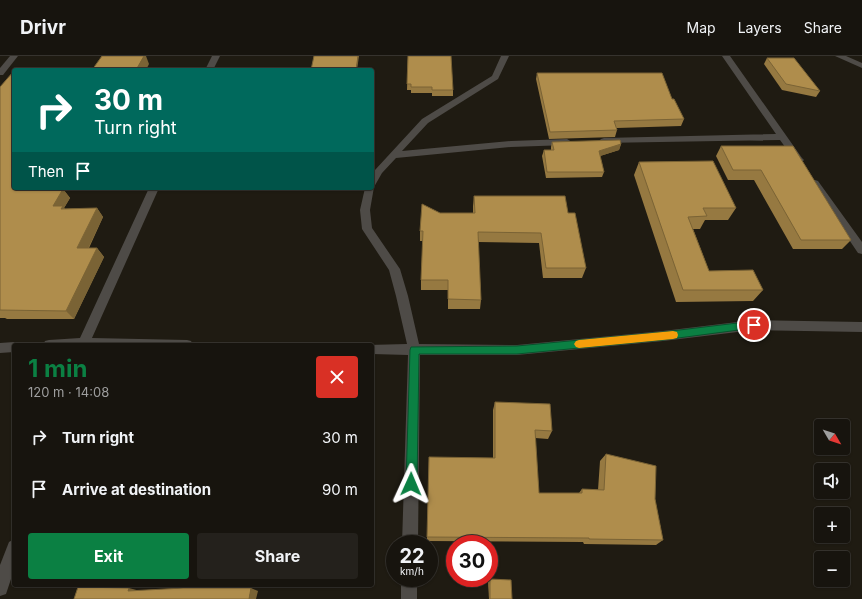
<!DOCTYPE html>
<html lang="en">
<head>
<meta charset="utf-8">
<style>
  body { margin:0; font-family:Inter,sans-serif; background:#24211c; color:#f1f3f6; height:100vh; display:flex; flex-direction:column; font-size:15px; white-space:nowrap }
  * { box-sizing:border-box; margin:0 }
  p { font-size:13px; color:#9e9e9e }
  .icon { flex:none; width:22px; height:22px; fill:none; stroke:currentColor; stroke-width:2; stroke-linecap:round; stroke-linejoin:round }
  .map { position:relative; flex:1; overflow:hidden }
  .sheet { position:absolute; left:12px; top:287px; width:362px; height:244px; display:flex; flex-direction:column; background:#17140e; border-radius:4px; box-shadow:0 1px 3px #0004,0 0 0 1px #36332e }
  .sheet>* { flex:none }
  .hud { position:absolute; left:12px; top:12px; width:362px; height:122px; border-radius:4px; box-shadow:0 1px 3px #0004,0 0 0 1px #36332e; background:#00695c; color:#fff; overflow:hidden }
  .needle { width:26px; rotate:129deg }
  .tools { position:absolute; left:814px; top:363px; display:grid; gap:8px }
  .tools a { display:grid; place-items:center; width:36px; height:36px; border-radius:4px; background:#17140e; box-shadow:0 1px 3px #0004,0 0 0 1px #36332e; font-size:20px }
  .speed { position:absolute; left:386px; top:479px; display:flex; gap:8px; font-size:20px; font-weight:700; text-align:center }
  .speed>* { display:grid; place-content:center; width:52px; height:52px; border-radius:50%; background:#17140e; box-shadow:0 1px 3px #0004,0 0 0 1px #36332e; line-height:1 }
  .speed small { font-size:10px; font-weight:400 }
  .speed .limit { border:6px solid #d22; background:#fff; color:#111 }
  .pin { position:absolute; display:grid; place-items:center; width:34px; height:34px; color:#fff; margin:-17px; border:2px solid #fff; border-radius:50%; box-shadow:0 1px 4px #0007 }
  .me { position:absolute; width:44px; margin:-22px; rotate:1deg; stroke-linejoin:round; filter:drop-shadow(0 0 3px #0008) }
  .turn { display:flex; align-items:center; gap:14px; height:84px; padding:0 16px; font-size:18px }
  .turn .icon { width:52px; height:52px; stroke-width:2.5 }
  .turn b { display:block; font-size:28px; line-height:34px }
  .then { display:flex; align-items:center; height:38px; padding:0 16px; background:#0003; gap:8px; font-size:15px }
  .round { display:grid; place-items:center; flex:none; width:42px; height:42px; border-radius:4px; background:#24211c }
  .head { display:flex; align-items:center; justify-content:space-between; height:68px; padding:0 16px }
  h1 { font-size:24px; font-weight:700; line-height:30px; color:#0b8043 }
  .cta { display:flex; gap:8px; margin-top:auto; padding:8px 16px }
  .cta a { flex:1; height:46px; border-radius:4px; background:#0b8043; color:#fff; font-size:16px; font-weight:700; line-height:46px; text-align:center }
  .cta a+a { background:#24211c; color:#f1f3f6 }
  ul { padding:0; list-style:none }
  li { display:flex; align-items:center; gap:12px; height:52px; padding:0 16px }
  li div { flex:1 }
  li b { display:block; font-size:15px }
  li em { font-style:normal }
  header { display:flex; align-items:center; gap:24px; box-sizing:border-box; height:56px; padding:0 20px; background:#17140e; border-bottom:1px solid #36332e }
  header strong { font-size:19px }
  nav { display:flex; gap:22px; margin-inline-start:auto; font-size:14px }
  .map>svg:first-child { display:block }
  .lines { fill:none; stroke-linecap:round; stroke-linejoin:round }
  .minor { fill:#4e4b47; fill-rule:evenodd }
  .wall { fill:#967941 }
  .shaded-wall { fill:#7a6335 }
  .building { fill:#af8d4c; stroke:#7a6335 }
  .route { fill:#0b8043; stroke:#07532c }
  .slow { fill:#f59e0b }
</style>
</head>
<body>
<header>
<strong>Drivr</strong>
<nav><a>Map</a><a>Layers</a><a>Share</a></nav>
</header>
<div class="map">
<svg width="862" height="543" viewBox="0 0 862 543">
  <rect width="100%" height="100%" fill="#1f1b12"/>
  <g class="lines">
    <g class="minor">
      <path d="M10,0H18L3,19H0V12Z"/>
      <path d="M212,0H220L213,14H205Z"/>
      <path d="M501,0H509L498,23L428,67L402,95L511,85L567,83L572,86L567,89L511,91L396,102L382,117L374,131L370,154L372,172L400,213L408,240L419,288L517,289L663,275L754,264L862,266V276L754,274L663,285L517,299H420L418,488H402L408,299L372,298V289H368L407,288L396,240L389,214L362,173L360,154L365,132H372V118L375,114L422,63L492,20Z"/>
      <path d="M722,0H730L802,102L804,104L802,106H796L780,84L601,87L599,85L601,83L604,82L776,78Z"/>
      <path d="M835,0H846L862,7V12Z"/>
      <path d="M815,124L818,125L862,186V198L858,197L812,129L810,127L812,125Z"/>
      <path d="M149,132H159L92,282L187,284L191,285L193,289H43L45,285L49,284L80,282Z"/>
      <path d="M14,286L19,289H14V296L0,297V287Z"/>
      <path d="M14,483V514L6,538L0,540V509L9,486Z"/>
      <rect x="401" y="522" width="16" height="21"/>
    </g>
  </g>
  <g class="wall">
    <path d="M408,0L453,34V40H432V37H411V34H407Z"/>
    <path d="M767,2L820,35L816,41L782,34L764,8Z"/>
    <path d="M537,17L672,43L684,63L681,70L617,72V74L615,81L549,83L536,23Z"/>
    <path d="M0,31L14,132H43L42,134L63,133L70,142L64,152L65,153L97,152L103,161L89,192H97L104,201L74,263H7L5,262H0Z"/>
    <path d="M552,86L621,88L619,94L600,100L604,116L602,121L546,122L542,100L544,94H551V91Z"/>
    <path d="M721,90H793L851,184L842,193H793L754,124H728L716,100Z"/>
    <path d="M639,106L736,152L728,164H705L700,173H693L709,215L763,234L753,245L676,246L634,119Z"/>
    <path d="M474,140L568,157L586,212L582,222H543L539,187L478,186L481,244L480,253H448V234H421V224L423,185H420V175L440,157H473V150Z"/>
    <path d="M495,346L552,375L548,383L535,382L539,437H579L582,433L598,434L600,405L606,398L655,443L663,484L656,489L584,488L583,486L427,485V481L493,402V354Z"/>
    <path d="M490,523L512,543H489L488,525Z"/>
  </g>
  <g class="shaded-wall">
    <path d="M144,0H146L149,8L146,14H136Z"/>
    <path d="M358,0H359L357,14H356Z"/>
    <path d="M621,88L619,94L597,101L599,95Z"/>
    <path d="M30,132H43L36,143L28,134Z"/>
    <path d="M63,133L70,142L64,152L70,159L53,150Z"/>
    <path d="M97,152L103,161L84,201L77,192Z"/>
    <path d="M97,192L104,201L74,263L66,255Z"/>
    <path d="M129,532L140,535H128Z"/>
    <path d="M251,532L258,535L256,543H249Z"/>
  </g>
  <g class="building">
    <path d="M102,0H144L136,14H92Z"/>
    <path d="M314,0H358L356,14H311Z"/>
    <path d="M408,0H451L453,34H432V31H411V28H407Z"/>
    <path d="M767,2H794L820,35L786,28Z"/>
    <path d="M13,16H14V132H30L28,134L63,133L53,150H63L61,153L97,152L77,192H97L66,255L0,254V31Z"/>
    <path d="M537,17H662L672,43H674L684,63L614,65L617,74L550,76Z"/>
    <path d="M620,84L621,88L599,95L604,116H547L544,94H554L552,86Z"/>
    <path d="M721,90H793L851,184H801L761,114H733Z"/>
    <path d="M713,105L736,152H703L707,160L688,161L709,215L753,214L763,234H683L639,106Z"/>
    <path d="M474,140H565L568,157H575L586,212H546L541,177L478,176L481,244L448,243V224H421L423,175H420L422,148L440,157H475Z"/>
    <path d="M495,346L550,348L552,375L535,374L539,437H582V433L604,434L606,398L656,410L655,443L663,484L589,483V482L427,481L429,401L495,402Z"/>
    <path d="M490,523L511,524L512,543H490Z"/>
    <path d="M78,531L129,532L128,535L183,532H251L249,543H74Z"/>
  </g>
  <path class="route" d="M754,265L759,269L754,272L663,284L517,298H419L417,428L415,432L411,434L408,432L406,428L410,294L411,291L517,290L663,276Z"/>
  <path class="slow" d="M673,275L677,276L678,279L677,282L673,283L579,292L576,291L574,288L576,285L579,284Z"/>
</svg>
<div class="tools">
<a><svg class="needle" viewBox="-14 -14 28 28"><path d="M0-13l5 13h-10z" fill="#e53935"/><path d="M0 13l5-13h-10z" fill="#9e9e9e"/></svg></a>
<a><svg class="icon" aria-label="sound" viewBox="0 0 24 24"><path d="M4 9h4l5-4v14l-5-4H4zM17 9q2 3 0 6"/></svg></a>
<a>+</a>
<a>−</a>
</div>
<div class="speed"><div>22<small>km/h</small></div><div class="limit">30</div></div>
<div class="pin" style="left:754px;top:269px;background:#d93025"><svg class="icon" aria-label="arrive" viewBox="0 0 24 24"><path d="M6 21V4h12l-3 4 3 4H6"/></svg></div>
<svg class="me" style="left:411px;top:428px" viewBox="-20 -20 40 40"><path d="M0-17L14 15 0 8-14 15z" fill="#0b8043" stroke="#fff" stroke-width="4"/></svg>
<div class="hud">
<div class="turn"><svg class="icon" aria-label="right" viewBox="0 0 24 24"><path d="M7 20v-9h11M14 6l5 5-5 5"/></svg><div><b>30 m</b>Turn right</div></div>
<div class="then">Then<svg class="icon" aria-label="arrive" viewBox="0 0 24 24"><path d="M6 21V4h12l-3 4 3 4H6"/></svg></div>
</div>
<section class="sheet">
<div class="head"><div><h1>1 min</h1><p>120 m · 14:08</p></div><a class="round" style="background:#d93025;color:#fff"><svg class="icon" aria-label="close" viewBox="0 0 24 24"><path d="M6 6l12 12M18 6L6 18"/></svg></a></div>
<ul>
<li><svg class="icon" aria-label="right" viewBox="0 0 24 24"><path d="M7 20v-9h11M14 6l5 5-5 5"/></svg><div><b>Turn right</b></div><em>30 m</em></li>
<li><svg class="icon" aria-label="arrive" viewBox="0 0 24 24"><path d="M6 21V4h12l-3 4 3 4H6"/></svg><div><b>Arrive at destination</b></div><em>90 m</em></li>
</ul>
<div class="cta"><a>Exit</a><a>Share</a></div>
</section>
</div>
</body>
</html>
